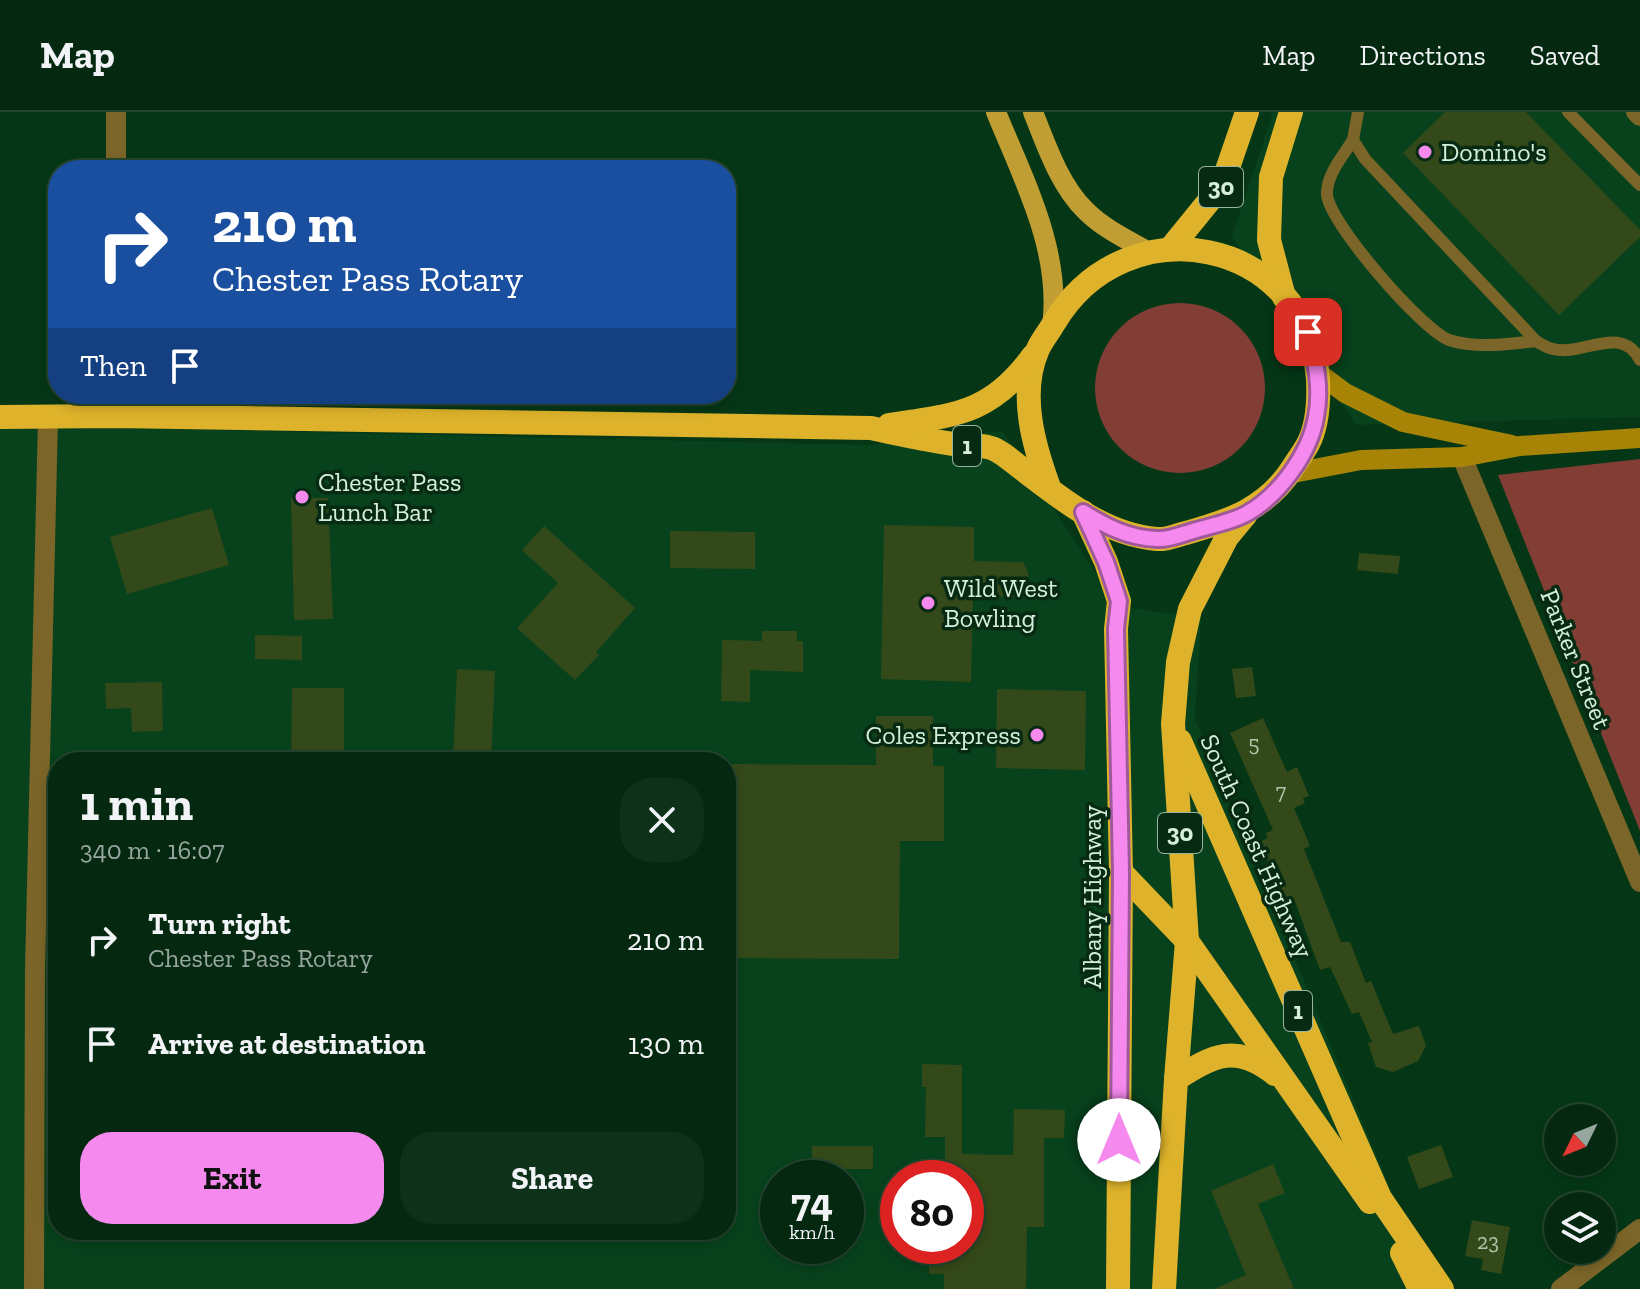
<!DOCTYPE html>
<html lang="en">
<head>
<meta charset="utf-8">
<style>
  body { margin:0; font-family:"Zilla Slab",serif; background:#0d3119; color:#f1f3f6; height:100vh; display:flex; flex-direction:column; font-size:30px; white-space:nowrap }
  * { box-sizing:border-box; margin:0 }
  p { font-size:26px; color:#97a69f }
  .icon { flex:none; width:44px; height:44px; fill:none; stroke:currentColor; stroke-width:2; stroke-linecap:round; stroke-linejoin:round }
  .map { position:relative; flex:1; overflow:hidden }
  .drawer { position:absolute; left:48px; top:640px; width:688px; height:488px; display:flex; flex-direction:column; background:#042910; border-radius:32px; box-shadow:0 4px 12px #0003,0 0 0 2px #254530 }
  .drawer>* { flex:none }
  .guide { position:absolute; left:48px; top:48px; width:688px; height:244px; border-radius:32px; box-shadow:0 4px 12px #0003,0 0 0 2px #254530; background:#1a4fa0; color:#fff; overflow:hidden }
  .needle { width:52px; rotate:227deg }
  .controls { position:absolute; left:1544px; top:992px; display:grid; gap:16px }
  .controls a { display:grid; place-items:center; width:72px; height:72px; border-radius:50%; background:#042910; box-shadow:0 4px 12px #0003,0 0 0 2px #254530; font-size:40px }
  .speed { position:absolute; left:760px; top:1048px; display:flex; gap:16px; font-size:40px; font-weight:700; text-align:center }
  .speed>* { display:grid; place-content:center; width:104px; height:104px; border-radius:50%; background:#042910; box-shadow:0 4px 12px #0003,0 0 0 2px #254530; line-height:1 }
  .speed small { font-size:20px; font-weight:400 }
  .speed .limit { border:12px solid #d22; background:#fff; color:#111 }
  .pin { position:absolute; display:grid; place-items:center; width:68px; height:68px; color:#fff; margin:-34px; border-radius:16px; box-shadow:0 4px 12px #0006 }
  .me { position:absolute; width:88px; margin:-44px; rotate:0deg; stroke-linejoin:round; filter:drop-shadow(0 0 6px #0008) }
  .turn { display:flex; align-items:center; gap:28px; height:168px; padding:0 32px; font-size:36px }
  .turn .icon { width:104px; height:104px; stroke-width:2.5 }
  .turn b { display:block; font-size:56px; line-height:68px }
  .then { display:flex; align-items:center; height:76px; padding:0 32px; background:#0003; gap:16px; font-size:30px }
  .round { display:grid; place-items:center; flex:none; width:84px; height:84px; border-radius:32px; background:#0d3119 }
  .headline { display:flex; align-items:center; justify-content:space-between; height:136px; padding:0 32px }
  h1 { font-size:48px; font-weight:700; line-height:60px }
  .primary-button { display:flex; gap:16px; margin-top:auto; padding:16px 32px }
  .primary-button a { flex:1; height:92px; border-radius:32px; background:#f589ee; color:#111; font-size:32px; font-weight:700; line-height:92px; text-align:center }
  .primary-button a+a { background:#0d3119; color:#f1f3f6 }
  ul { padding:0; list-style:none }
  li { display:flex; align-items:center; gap:24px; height:104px; padding:0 32px }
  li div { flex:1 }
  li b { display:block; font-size:30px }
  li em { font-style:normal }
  header { display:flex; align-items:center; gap:48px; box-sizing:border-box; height:112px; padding:0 40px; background:#042910; border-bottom:2px solid #254530 }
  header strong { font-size:38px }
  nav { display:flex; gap:44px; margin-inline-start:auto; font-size:28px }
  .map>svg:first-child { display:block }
  .built { fill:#07421c; fill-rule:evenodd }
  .green { fill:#823e35 }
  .building { fill:#344919 }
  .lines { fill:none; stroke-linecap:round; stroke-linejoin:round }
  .lane { stroke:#7b6528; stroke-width:12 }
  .street { stroke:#7b6528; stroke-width:20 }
  .secondary { stroke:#a78406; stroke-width:20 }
  .primary { stroke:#c19e33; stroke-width:20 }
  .highway { stroke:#deb32b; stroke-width:24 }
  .route-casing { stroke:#9f599b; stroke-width:20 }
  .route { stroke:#f589ee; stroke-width:14 }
  .poi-dot { fill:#f589ee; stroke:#072b12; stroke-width:3 }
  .labels { text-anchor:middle; stroke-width:7; stroke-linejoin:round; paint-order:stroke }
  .number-label { font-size:22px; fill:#aec6aa }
  .shield { fill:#072b12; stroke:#98b49e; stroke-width:2 }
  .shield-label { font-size:24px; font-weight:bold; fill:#d6efda }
  .poi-label { font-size:26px; fill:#d6efda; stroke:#072b12; text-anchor:start }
  .street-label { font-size:26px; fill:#d6efda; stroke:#072b12 }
</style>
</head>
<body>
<header>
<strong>Map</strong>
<nav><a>Map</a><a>Directions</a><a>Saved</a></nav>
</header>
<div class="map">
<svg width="1640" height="1177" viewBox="0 0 1640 1177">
  <rect width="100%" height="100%" fill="#053716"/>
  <g class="built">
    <path d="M1273,0H1635L1640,6V305L1356,313L1232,124Z"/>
    <path d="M0,313L868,333L1002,319L1118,494L1201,506L1195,607L1398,1095L1447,1177H0ZM58,650H726V1118H58ZM778,1066H846V1134H778ZM898,1066H966V1134H898Z"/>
  </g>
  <g class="green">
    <circle cx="1180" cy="276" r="85"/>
    <path d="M1640,347V719L1498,363Z"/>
  </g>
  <g class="building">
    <path d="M1445,0H1526L1640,118V125L1559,203L1403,41Z"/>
    <path d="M291,386H328L333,507L294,508Z"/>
    <path d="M212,396L229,453L127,482L110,425Z"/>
    <path d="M884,413L974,415V449L1023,450L1028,460L1029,487L973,482L971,570L881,567Z"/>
    <path d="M544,414L635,496L596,540L599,543L575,568L517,516L558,471L522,438Z"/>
    <path d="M670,419L755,420V457L670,456Z"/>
    <path d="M1359,441L1400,444L1398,462L1357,458Z"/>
    <path d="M762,519H797V529H803V560L750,558V590L721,589L722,528L762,529Z"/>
    <path d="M255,523L302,524V548L255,547Z"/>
    <path d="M1252,555L1256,584L1236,586L1232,557Z"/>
    <path d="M457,557L495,559L491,650H453Z"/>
    <path d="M162,570L163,619L132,620L131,596L106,597L105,571Z"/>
    <path d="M292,576H344V650H291Z"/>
    <path d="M997,577L1086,579L1085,658L996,656Z"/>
    <path d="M876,604H933V654H944V729H900L899,847L726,846V652L876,653Z"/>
    <path d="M1263,606L1287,660L1297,655L1309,684L1303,686L1305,691L1294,696L1310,734L1304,737L1341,830H1350L1366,871L1371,869L1393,922L1419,914L1426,934L1418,949L1393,960L1376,955L1368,931L1372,930L1359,900L1352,902L1330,855L1320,858L1296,792L1293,790L1285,793L1259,730L1268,726L1266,721L1273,718L1230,621Z"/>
    <path d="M922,952L962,953V1042L1013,1043L1014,997L1065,998L1064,1026H1044V1115H1027L1026,1177H944V1162H929V1134H966V1066H945V1025H925L926,975H922Z"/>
    <path d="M1441,1033L1453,1065L1419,1077L1407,1045Z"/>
    <path d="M812,1034H873V1057H846V1066H812Z"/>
    <path d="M1273,1052L1285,1081L1258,1092L1294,1177H1214L1246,1163L1211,1079Z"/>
    <path d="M1472,1108L1510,1115L1501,1162L1481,1158L1483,1147L1465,1144Z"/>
  </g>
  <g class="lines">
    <g class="lane">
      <path d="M1358,0L1353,28L1365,47L1536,229C1541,232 1547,236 1553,237C1582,245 1621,211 1640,248"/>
      <path d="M1568,0L1640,73"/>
      <path d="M1353,28C1343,44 1326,63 1327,83C1330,112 1422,218 1449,228C1476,237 1508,232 1536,229"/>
    </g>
    <g class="street">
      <path d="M1636,0L1640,4"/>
      <path d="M116,58V0"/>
      <path d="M114,304V282"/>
      <path d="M1462,345L1640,770"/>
      <path d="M34,1177L35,857L48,306"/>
      <path d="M1561,1177L1640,1117"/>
    </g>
    <g class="secondary">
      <path d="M1317,260L1345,281L1403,310L1512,333"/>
      <path d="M1288,362L1361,348L1462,345L1520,334L1640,326"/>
    </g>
    <g class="primary">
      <path d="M996,0C1024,69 1062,139 1052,215"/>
      <path d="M1033,0C1046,33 1060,74 1086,99C1104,117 1128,128 1149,140"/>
    </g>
    <g class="highway">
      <path d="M1170,137L1222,73L1247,0"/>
      <path d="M1284,185L1269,128L1271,65L1291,0"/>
      <path d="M0,305L114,304L871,316C898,322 926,328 954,332C966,334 984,332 996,338C1006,343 1015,352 1025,359C1064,389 1106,423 1157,427C1166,428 1177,423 1186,421C1229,409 1266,397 1292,357C1297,349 1303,341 1308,332C1318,313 1319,288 1318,267C1307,125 1126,90 1054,211C1049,220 1042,228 1038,237C1018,282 1034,335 1050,378"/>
      <path d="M889,313C955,303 991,302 1033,244"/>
      <path d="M1083,400L1106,450L1119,489L1116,517L1121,760L1118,1177"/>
      <path d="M1180,629L1380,1086L1442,1177"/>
      <path d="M1121,760L1187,829L1370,1090"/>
      <path d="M1176,967C1214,943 1236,931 1275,962"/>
      <path d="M1402,1141L1420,1177"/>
      <path d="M1164,1177L1176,967L1187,829L1173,612L1178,550L1190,497L1227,425L1246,402"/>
    </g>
  </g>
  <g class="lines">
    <g class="route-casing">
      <path id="route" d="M1119,1028L1121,760L1116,517L1119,489L1106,450L1083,400C1107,415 1129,426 1157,427C1169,428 1182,422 1193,419C1210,414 1231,410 1246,402C1279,384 1310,341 1316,305C1322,275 1315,248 1308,220"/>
    </g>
    <use href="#route" class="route"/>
  </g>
  <g class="poi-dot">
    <circle cx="1425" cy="40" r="8"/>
    <circle cx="302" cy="385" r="8"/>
    <circle cx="928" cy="491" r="8"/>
    <circle cx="1037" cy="623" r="8"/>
  </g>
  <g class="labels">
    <g class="number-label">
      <text x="1254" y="639">5</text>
      <text x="1281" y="687">7</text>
      <text x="1488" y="1137">23</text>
    </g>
    <g class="shield">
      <rect x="1199" y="55" width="44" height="40" rx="6"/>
      <rect x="953" y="314" width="28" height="40" rx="6"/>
      <rect x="1158" y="701" width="44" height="40" rx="6"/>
      <rect x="1284" y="879" width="28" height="40" rx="6"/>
    </g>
    <g class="shield-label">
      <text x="1221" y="83">30</text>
      <text x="967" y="342">1</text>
      <text x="1180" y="729">30</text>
      <text x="1298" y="907">1</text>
    </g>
    <g class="poi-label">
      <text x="1441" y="49">Domino's</text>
      <text x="318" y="379">Chester Pass<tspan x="318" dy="30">Lunch Bar</tspan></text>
      <text x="944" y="485">Wild West<tspan x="944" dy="30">Bowling</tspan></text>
      <text x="1021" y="632" text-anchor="end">Coles Express</text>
    </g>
    <g class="street-label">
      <text transform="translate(1576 547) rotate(68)" y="9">Parker Street</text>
      <text transform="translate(1257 734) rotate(66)" y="9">South Coast Highway</text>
      <text transform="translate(1092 785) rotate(-90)" y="9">Albany Highway</text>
    </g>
  </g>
</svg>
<div class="controls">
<a><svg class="needle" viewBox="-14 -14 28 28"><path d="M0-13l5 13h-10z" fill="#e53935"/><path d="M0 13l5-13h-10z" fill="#97a69f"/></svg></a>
<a><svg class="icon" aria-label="layers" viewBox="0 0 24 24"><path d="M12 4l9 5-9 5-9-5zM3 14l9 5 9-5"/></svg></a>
</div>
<div class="speed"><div>74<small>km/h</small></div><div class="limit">80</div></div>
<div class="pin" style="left:1308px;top:220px;background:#d93025"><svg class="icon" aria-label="arrive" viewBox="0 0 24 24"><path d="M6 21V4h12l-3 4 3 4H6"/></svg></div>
<svg class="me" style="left:1119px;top:1028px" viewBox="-20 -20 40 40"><circle r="19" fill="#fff"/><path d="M0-13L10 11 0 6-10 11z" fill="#f589ee"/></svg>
<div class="guide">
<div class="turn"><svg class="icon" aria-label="right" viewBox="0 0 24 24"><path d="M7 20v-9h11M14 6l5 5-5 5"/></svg><div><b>210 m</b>Chester Pass Rotary</div></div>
<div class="then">Then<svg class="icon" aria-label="arrive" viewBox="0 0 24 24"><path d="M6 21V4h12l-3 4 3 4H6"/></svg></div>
</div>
<section class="drawer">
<div class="headline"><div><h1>1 min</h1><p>340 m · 16:07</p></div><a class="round"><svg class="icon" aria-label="close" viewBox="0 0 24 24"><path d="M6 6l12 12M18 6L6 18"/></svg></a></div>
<ul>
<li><svg class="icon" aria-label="right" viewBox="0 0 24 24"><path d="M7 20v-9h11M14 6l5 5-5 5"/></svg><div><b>Turn right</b><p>Chester Pass Rotary</p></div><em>210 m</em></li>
<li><svg class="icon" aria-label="arrive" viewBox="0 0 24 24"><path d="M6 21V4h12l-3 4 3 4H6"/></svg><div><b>Arrive at destination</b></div><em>130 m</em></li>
</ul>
<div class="primary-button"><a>Exit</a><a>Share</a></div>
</section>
</div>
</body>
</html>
